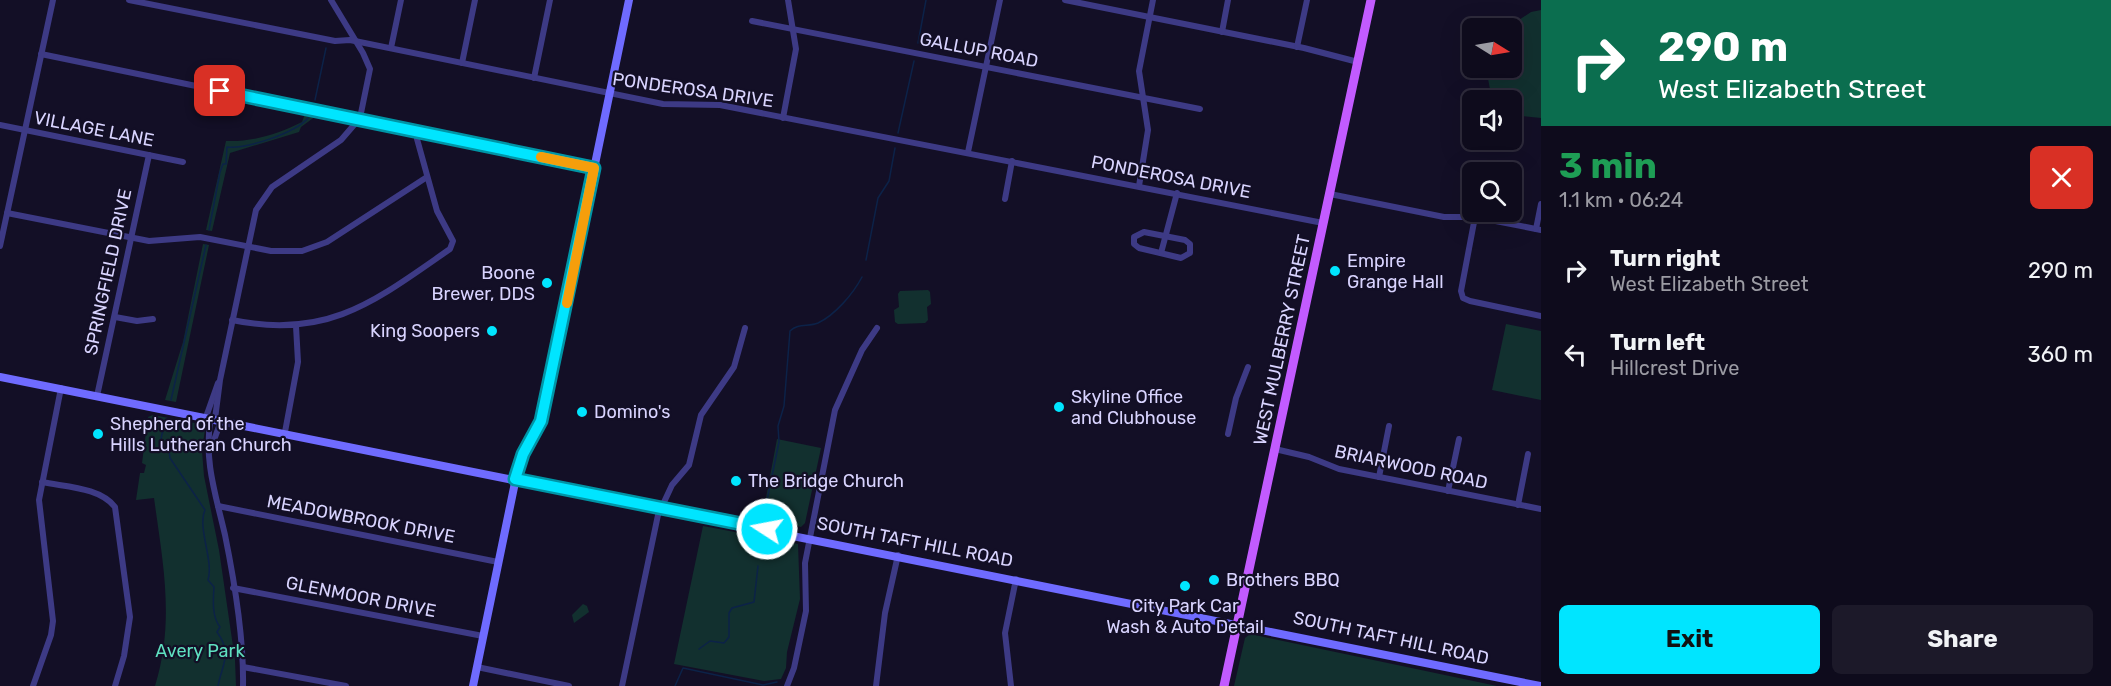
<!DOCTYPE html>
<html lang="en">
<head>
<meta charset="utf-8">
<style>
  body { margin:0; font-family:Rubik,sans-serif; background:#1c1929; color:#f1f3f6; height:100vh; display:flex; flex-direction:column; font-size:22px; white-space:nowrap }
  * { box-sizing:border-box; margin:0 }
  p { font-size:20px; color:#9b9ba3 }
  .icon { flex:none; width:33px; height:33px; fill:none; stroke:currentColor; stroke-width:2; stroke-linecap:round; stroke-linejoin:round }
  .map { position:relative; flex:1; overflow:hidden }
  .drawer { display:flex; flex-direction:column; background:#0e0b1c; width:570px }
  .drawer>* { flex:none }
  .guide { background:#0b6e4f; color:#fff; overflow:hidden }
  .needle { width:39px; rotate:101deg }
  .controls { position:absolute; left:1462px; top:18px; display:grid; gap:12px }
  .controls a { display:grid; place-items:center; width:60px; height:60px; border-radius:9px; background:#0e0b1c; box-shadow:0 6px 24px #0002,0 0 0 2px #2e2b3b; font-size:30px }
  .pin { position:absolute; display:grid; place-items:center; width:51px; height:51px; color:#fff; margin:-26px; border-radius:12px; box-shadow:0 3px 9px #0006 }
  .me { position:absolute; width:66px; margin:-33px; rotate:281deg; stroke-linejoin:round; filter:drop-shadow(0 0 4px #0008) }
  .turn { display:flex; align-items:center; gap:21px; height:126px; padding:0 18px; font-size:27px }
  .turn .icon { width:78px; height:78px; stroke-width:2.5 }
  .turn b { display:block; font-size:42px; line-height:51px }
  .round { display:grid; place-items:center; flex:none; width:63px; height:63px; border-radius:9px; background:#1c1929 }
  .headline { display:flex; align-items:center; justify-content:space-between; height:102px; padding:0 18px }
  h1 { font-size:36px; font-weight:700; line-height:45px; color:#1e9e55 }
  .button { display:flex; gap:12px; margin-top:auto; padding:12px 18px }
  .button a { flex:1; height:69px; border-radius:9px; background:#00e5ff; color:#111; font-size:24px; font-weight:700; line-height:69px; text-align:center }
  .button a+a { background:#1c1929; color:#f1f3f6 }
  ul { padding:0; list-style:none }
  li { display:flex; align-items:center; gap:18px; height:84px; padding:0 18px }
  li div { flex:1 }
  li b { display:block; font-size:22px }
  li em { font-style:normal }
  main { display:flex; flex:1; min-height:0 }
  .map>svg:first-child { display:block }
  .green { fill:#12302f }
  .lines { fill:none; stroke-linecap:round; stroke-linejoin:round }
  .stream { stroke:#0c2248; stroke-width:1.5 }
  .minor { stroke:#3d3a85; stroke-width:6 }
  .secondary { stroke:#6f6bff; stroke-width:8 }
  .primary { stroke:#c25bff; stroke-width:9 }
  .route-casing { stroke:#0095a6; stroke-width:15 }
  .route { stroke:#00e5ff; stroke-width:10 }
  .slow { stroke:#f59e0b; stroke-width:10 }
  .poi-dot { fill:#00e5ff; stroke:#130f26; stroke-width:2 }
  .labels { text-anchor:middle; stroke-width:4.5; stroke-linejoin:round; paint-order:stroke }
  .street-label { font-size:18px; fill:#d9d4ff; stroke:#130f26 }
  .poi-label { font-size:18px; fill:#d9d4ff; stroke:#130f26; text-anchor:start }
  .park-label { font-size:18px; fill:#5fe0c0; stroke:#130f26 }
</style>
</head>
<body>
<main>
<div class="map">
<svg width="1541" height="686" viewBox="0 0 1541 686">
  <rect width="100%" height="100%" fill="#130f26"/>
  <g class="green">
    <path d="M1541,10V118L1512,115V100H1492L1486,68H1512V28H1507L1531,12Z"/>
    <path d="M305,114L316,116L301,127L299,132L230,153L212,231L206,230L226,141C253,142 278,134 302,122Z"/>
    <path d="M203,244L209,245L176,402L165,400L183,342Z"/>
    <path d="M928,290L930,292L931,304L927,307L928,320L925,323L898,324L895,322L894,310L899,307L898,294L900,291Z"/>
    <path d="M1506,324L1541,331V400L1492,390Z"/>
    <path d="M153,415L200,424L205,429L202,451L204,476L219,550L235,660L236,686H155C175,621 163,564 154,498L136,500L140,473H144L146,465L142,463L148,417Z"/>
    <path d="M777,439L821,448L805,523L801,527L762,519Z"/>
    <path d="M703,526L798,544L800,599L787,652L786,668L781,679L764,681L674,664Z"/>
    <path d="M583,604L587,606L589,612L574,623L572,615Z"/>
    <path d="M1250,634L1497,686H1234L1245,638Z"/>
  </g>
  <g class="lines">
    <g class="stream">
      <path d="M918,43L926,0"/>
      <path d="M315,100L326,48"/>
      <path d="M898,133L914,61"/>
      <path d="M209,230L220,172L223,164H226L227,147C247,149 295,133 308,118"/>
      <path d="M866,260L878,198L889,181L895,148"/>
      <path d="M171,400L206,245"/>
      <path d="M167,419C165,430 157,437 164,449L169,451L170,458L205,510C197,527 214,561 208,580L214,587C213,601 212,617 220,627L217,632C233,654 222,664 218,686"/>
      <path d="M764,515L779,442L778,426L784,406L790,331C798,323 808,327 818,323C835,315 853,294 862,277"/>
      <path d="M759,556L761,548"/>
      <path d="M699,649L710,641L724,643L729,637V613L732,608L754,602L758,566"/>
      <path d="M675,686L683,668L763,685L777,682"/>
    </g>
    <g class="minor">
      <path d="M129,0L335,41L350,40L663,104L720,105L1323,223"/>
      <path d="M1065,0L1304,48L1358,62"/>
      <path d="M752,21L1200,109"/>
      <path d="M1222,32L1228,0"/>
      <path d="M1297,47L1307,0"/>
      <path d="M391,48L401,0"/>
      <path d="M41,54L594,168"/>
      <path d="M462,63L475,0"/>
      <path d="M534,78L550,0"/>
      <path d="M783,118L796,49L788,0"/>
      <path d="M0,125L183,162"/>
      <path d="M968,152L1000,0"/>
      <path d="M1139,186L1148,130L1139,71L1153,0"/>
      <path d="M1330,194L1444,217H1475L1541,230"/>
      <path d="M1005,199L1012,161"/>
      <path d="M7,213L149,241L200,237L271,251H302L327,242L427,177"/>
      <path d="M1475,217L1461,291L1463,298L1470,301L1541,316"/>
      <path d="M1536,229L1541,204"/>
      <path d="M1144,232L1185,240L1190,244V253L1181,258L1139,248L1134,244V237Z"/>
      <path d="M0,246L53,0"/>
      <path d="M1161,253L1177,193"/>
      <path d="M115,317L137,321L153,319"/>
      <path d="M232,320C328,340 375,301 450,249L453,241L437,211L417,139L418,132"/>
      <path d="M97,396L149,155"/>
      <path d="M206,417L218,383"/>
      <path d="M211,418C203,458 216,496 225,535C235,584 244,637 243,686"/>
      <path d="M215,419L220,380L256,210L272,187L341,140L360,118L370,69L363,53L331,0"/>
      <path d="M285,432L298,362L296,326"/>
      <path d="M1228,434L1236,398L1248,367"/>
      <path d="M1275,449L1309,457L1339,469L1541,509"/>
      <path d="M210,451L221,421"/>
      <path d="M1379,477L1389,426"/>
      <path d="M42,482C65,487 100,487 115,507L130,617L124,656L115,686"/>
      <path d="M1448,491L1459,439"/>
      <path d="M1518,505L1528,454"/>
      <path d="M218,506L498,562"/>
      <path d="M233,588L483,636"/>
      <path d="M243,667L346,686"/>
      <path d="M477,667L569,686"/>
      <path d="M33,686L51,635L53,621L39,500L61,388"/>
      <path d="M622,686L658,515L672,485L689,465L701,415L734,367L745,328"/>
      <path d="M787,686L794,668L806,611L805,563L835,410L862,350L877,328"/>
      <path d="M876,686L885,613L898,555"/>
      <path d="M1011,686L1005,633L1016,579"/>
    </g>
    <g class="secondary">
      <path d="M0,377L1540,686"/>
      <path d="M473,686L518,468L543,415L629,0"/>
    </g>
    <path class="primary" d="M1224,686L1371,0"/>
  </g>
  <g class="lines">
    <g class="route-casing">
      <path id="route" d="M220,91L594,168L541,421L523,454L515,479L767,529"/>
    </g>
    <use href="#route" class="route"/>
    <path class="slow" d="M541,157L594,168L567,303"/>
  </g>
  <g class="poi-dot">
    <circle cx="1335" cy="271" r="6"/>
    <circle cx="547" cy="283" r="6"/>
    <circle cx="492" cy="331" r="6"/>
    <circle cx="1059" cy="407" r="6"/>
    <circle cx="582" cy="412" r="6"/>
    <circle cx="98" cy="434" r="6"/>
    <circle cx="736" cy="481" r="6"/>
    <circle cx="1214" cy="580" r="6"/>
    <circle cx="1185" cy="586" r="6"/>
  </g>
  <g class="labels">
    <g class="street-label">
      <text transform="translate(979 50) rotate(11)" y="6">GALLUP ROAD</text>
      <text transform="translate(693 90) rotate(8)" y="6">PONDEROSA DRIVE</text>
      <text transform="translate(94 129) rotate(11)" y="6">VILLAGE LANE</text>
      <text transform="translate(1171 177) rotate(11)" y="6">PONDEROSA DRIVE</text>
      <text transform="translate(108 272) rotate(-78)" y="6">SPRINGFIELD DRIVE</text>
      <text transform="translate(1282 340) rotate(-78)" y="6">WEST MULBERRY STREET</text>
      <text transform="translate(1411 467) rotate(12)" y="6">BRIARWOOD ROAD</text>
      <text transform="translate(361 519) rotate(11)" y="6">MEADOWBROOK DRIVE</text>
      <text transform="translate(915 542) rotate(11)" y="6">SOUTH TAFT HILL ROAD</text>
      <text transform="translate(361 597) rotate(11)" y="6">GLENMOOR DRIVE</text>
      <text transform="translate(1391 638) rotate(12)" y="6">SOUTH TAFT HILL ROAD</text>
    </g>
    <g class="poi-label">
      <text x="1347" y="267">Empire<tspan x="1347" dy="21">Grange Hall</tspan></text>
      <text x="535" y="279" text-anchor="end">Boone<tspan x="535" dy="21">Brewer, DDS</tspan></text>
      <text x="480" y="337" text-anchor="end">King Soopers</text>
      <text x="1071" y="403">Skyline Office<tspan x="1071" dy="21">and Clubhouse</tspan></text>
      <text x="594" y="418">Domino's</text>
      <text x="110" y="430">Shepherd of the<tspan x="110" dy="21">Hills Lutheran Church</tspan></text>
      <text x="748" y="487">The Bridge Church</text>
      <text x="1226" y="586">Brothers BBQ</text>
      <text x="1185" y="612" text-anchor="middle">City Park Car<tspan x="1185" dy="21">Wash &amp; Auto Detail</tspan></text>
    </g>
    <g class="park-label">
      <text x="200" y="657">Avery Park</text>
    </g>
  </g>
</svg>
<div class="controls">
<a><svg class="needle" viewBox="-14 -14 28 28"><path d="M0-13l5 13h-10z" fill="#e53935"/><path d="M0 13l5-13h-10z" fill="#9b9ba3"/></svg></a>
<a><svg class="icon" aria-label="sound" viewBox="0 0 24 24"><path d="M4 9h4l5-4v14l-5-4H4zM17 9q2 3 0 6"/></svg></a>
<a><svg class="icon" aria-label="search" viewBox="0 0 24 24"><circle cx="10" cy="10" r="6"/><path d="M15 15l6 6"/></svg></a>
</div>
<div class="pin" style="left:220px;top:91px;background:#d93025"><svg class="icon" aria-label="arrive" viewBox="0 0 24 24"><path d="M6 21V4h12l-3 4 3 4H6"/></svg></div>
<svg class="me" style="left:767px;top:529px" viewBox="-20 -20 40 40"><circle r="17" fill="#00e5ff" stroke="#fff" stroke-width="3"/><path d="M0-11L8 9 0 5-8 9z" fill="#fff"/></svg>
</div>
<section class="drawer">
<div class="guide">
<div class="turn"><svg class="icon" aria-label="right" viewBox="0 0 24 24"><path d="M7 20v-9h11M14 6l5 5-5 5"/></svg><div><b>290 m</b>West Elizabeth Street</div></div>
</div>
<div class="headline"><div><h1>3 min</h1><p>1.1 km · 06:24</p></div><a class="round" style="background:#d93025;color:#fff"><svg class="icon" aria-label="close" viewBox="0 0 24 24"><path d="M6 6l12 12M18 6L6 18"/></svg></a></div>
<ul>
<li><svg class="icon" aria-label="right" viewBox="0 0 24 24"><path d="M7 20v-9h11M14 6l5 5-5 5"/></svg><div><b>Turn right</b><p>West Elizabeth Street</p></div><em>290 m</em></li>
<li><svg class="icon" aria-label="left" viewBox="0 0 24 24"><path d="M17 20v-9H6M10 6l-5 5 5 5"/></svg><div><b>Turn left</b><p>Hillcrest Drive</p></div><em>360 m</em></li>
</ul>
<div class="button"><a>Exit</a><a>Share</a></div>
</section>
</main>
</body>
</html>
